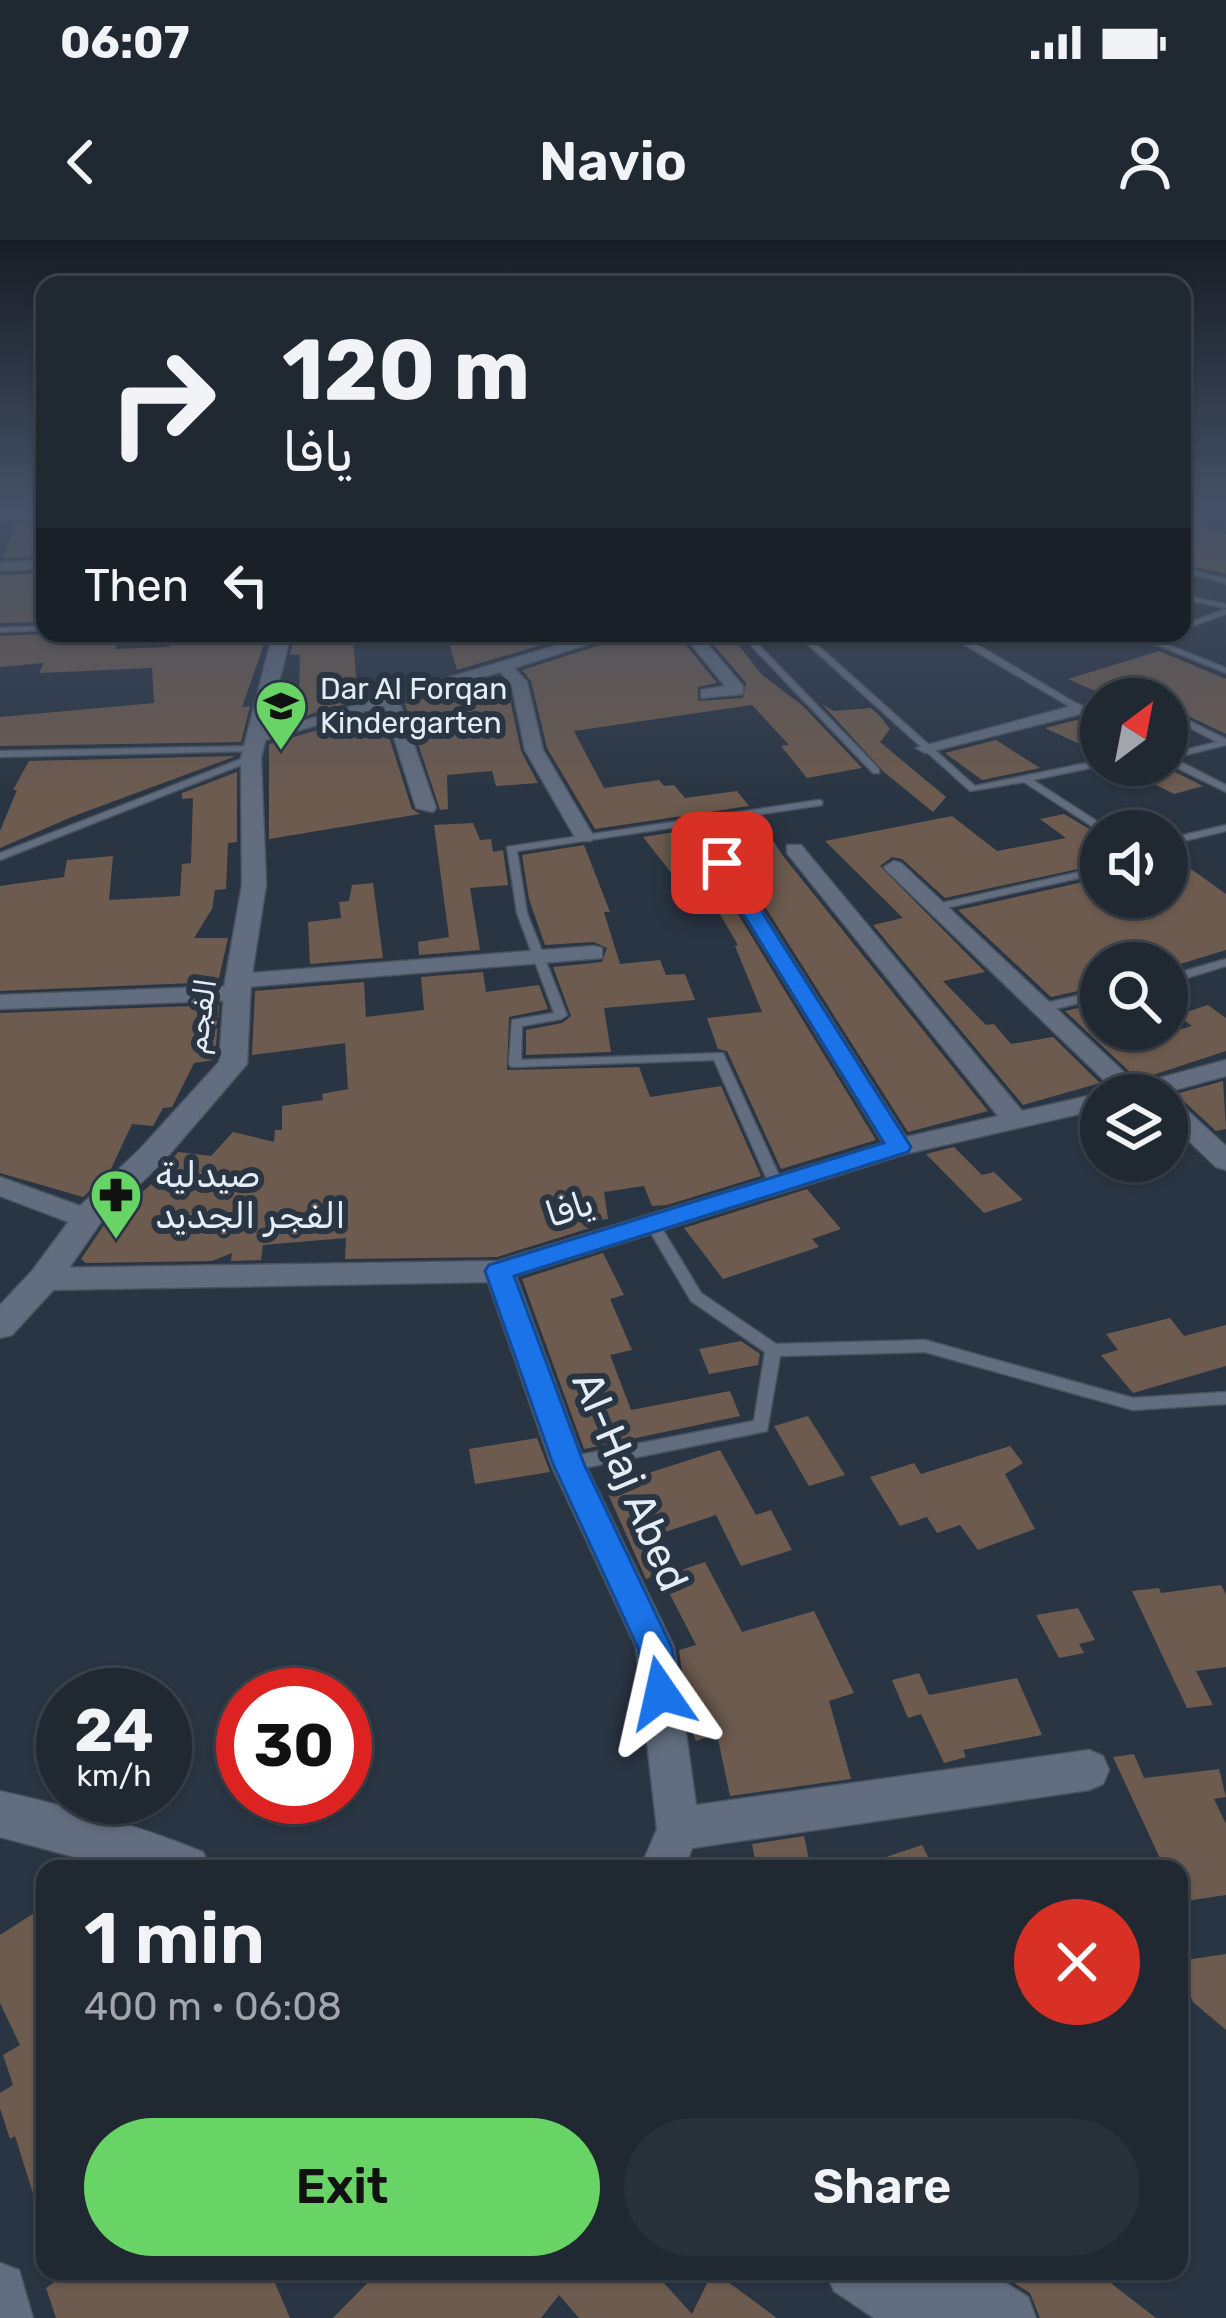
<!DOCTYPE html>
<html lang="en">
<head>
<meta charset="utf-8">
<style>
  body { margin:0; font-family:Rubik,"Noto Sans Arabic",sans-serif; background:#28303a; color:#f1f3f6; height:100vh; display:flex; flex-direction:column; font-size:45px; white-space:nowrap }
  * { box-sizing:border-box; margin:0 }
  p { font-size:39px; color:#a2a6ac }
  .icon { flex:none; width:66px; height:66px; fill:none; stroke:currentColor; stroke-width:2; stroke-linecap:round; stroke-linejoin:round }
  .map { position:relative; flex:1; overflow:hidden }
  .panel { position:absolute; left:36px; top:1620px; width:1152px; height:420px; display:flex; flex-direction:column; background:#202832; border-radius:24px; box-shadow:0 3px 9px #0004,0 0 0 3px #3d444d }
  .panel>* { flex:none }
  .hud { position:absolute; left:36px; top:36px; width:1155px; height:366px; border-radius:24px; box-shadow:0 3px 9px #0004,0 0 0 3px #3d444d; background:#202832; color:#f1f3f6; overflow:hidden }
  .needle { width:78px; rotate:32deg }
  .fabs { position:absolute; left:1080px; top:438px; display:grid; gap:24px }
  .fabs a { display:grid; place-items:center; width:108px; height:108px; border-radius:50%; background:#202832; box-shadow:0 3px 9px #0004,0 0 0 3px #3d444d; font-size:60px }
  .speed { position:absolute; left:36px; top:1428px; display:flex; gap:24px; font-size:60px; font-weight:700; text-align:center }
  .speed>* { display:grid; place-content:center; width:156px; height:156px; border-radius:50%; background:#202832; box-shadow:0 3px 9px #0004,0 0 0 3px #3d444d; line-height:1 }
  .speed small { font-size:30px; font-weight:400 }
  .speed .limit { border:18px solid #d22; background:#fff; color:#111 }
  .pin { position:absolute; display:grid; place-items:center; width:102px; height:102px; color:#fff; margin:-51px; border-radius:24px; box-shadow:0 6px 18px #0006 }
  .me { position:absolute; width:132px; margin:-66px; rotate:349deg; stroke-linejoin:round; filter:drop-shadow(0 0 9px #0008) }
  .turn { display:flex; align-items:center; gap:42px; height:252px; padding:0 48px; font-size:54px }
  .turn .icon { width:156px; height:156px; stroke-width:2.5 }
  .turn b { display:block; font-size:84px; line-height:102px }
  .then { display:flex; align-items:center; height:114px; padding:0 48px; background:#0003; gap:24px; font-size:45px }
  .round { display:grid; place-items:center; flex:none; width:126px; height:126px; border-radius:63px; background:#28303a }
  .headline { display:flex; align-items:center; justify-content:space-between; height:204px; padding:0 48px }
  h1 { font-size:72px; font-weight:600; line-height:90px }
  .button { display:flex; gap:24px; margin-top:auto; padding:24px 48px }
  .button a { flex:1; height:138px; border-radius:72px; background:#68d465; color:#111; font-size:48px; font-weight:600; line-height:138px; text-align:center }
  .button a+a { background:#28303a; color:#f1f3f6 }
  .status { display:flex; justify-content:space-between; align-items:center; height:84px; padding:0 60px; background:#202832; direction:ltr }
  .status svg { height:33px; fill:currentColor }
  header { display:flex; justify-content:space-between; align-items:center; height:156px; padding:0 48px; background:#202832; font-size:54px; font-weight:600 }
  .map>svg:first-child { display:block }
  .building { fill:#6d5b4f }
  .lines { fill:none; stroke-linecap:round; stroke-linejoin:round }
  .service-casing { stroke:#49525e; stroke-width:3 }
  .minor-casing { stroke:#49525e; stroke-width:3 }
  .secondary-casing { stroke:#49525e; stroke-width:3 }
  .service { fill:#626e7f; fill-rule:evenodd }
  .minor { fill:#626e7f; fill-rule:evenodd }
  .secondary { fill:#626e7f; fill-rule:evenodd }
  .route { fill:#1a73e8; stroke:#114b97; stroke-width:3 }
  .labels { text-anchor:middle; stroke-width:12; stroke-linejoin:round; paint-order:stroke }
  .far-poi-label { font-size:30px; fill:#e4ecf5; stroke:#2a3543; text-anchor:start }
  .far-street-label { font-size:30px; fill:#e4ecf5; stroke:#2a3543 }
  .poi-label { font-size:36px; fill:#e4ecf5; stroke:#2a3543; text-anchor:start }
  .street-label { font-size:36px; fill:#e4ecf5; stroke:#2a3543 }
  .near-street-label { font-size:42px; fill:#e4ecf5; stroke:#2a3543 }
</style>
</head>
<body>
<div class="status"><b>06:07</b><svg viewBox="0 0 49 12"><path d="M0 12V9h3v3zM5 12V6h3v6zM10 12V3h3v9zM15 12V0h3v12zM26 1h20v11H26zM47 4h2v5h-2z"/></svg></div>
<header><svg class="icon" aria-label="back" viewBox="0 0 24 24"><path d="M15 5l-7 7 7 7"/></svg>Navio<svg class="icon" aria-label="person" viewBox="0 0 24 24"><circle cx="12" cy="8" r="4"/><path d="M4 21q1-7 8-7t8 7"/></svg></header>
<div class="map">
<svg width="1226" height="2078" viewBox="0 0 1226 2078">
  <rect width="100%" height="100%" fill="#2a3543"/>
  <g class="building">
    <path d="M45,282V316L3,318L16,283Z"/>
    <path d="M1182,282L1226,294V334L1182,324Z"/>
    <path d="M45,333V382L0,383V335Z"/>
    <path d="M175,393H268L242,467L250,466L241,502L0,506V477L154,463L152,428L39,433L44,423L0,427V396L45,394V400L120,396L115,409L169,407Z"/>
    <path d="M295,393H349V399H353L358,460L274,485L279,461L299,458L300,414L290,415Z"/>
    <path d="M446,393H582L457,430Z"/>
    <path d="M729,393L762,435L803,466L862,528L807,538L781,506L789,505L752,465L574,491L604,548L659,540L664,546L674,545L685,558L737,551L749,566L595,589L547,508L531,441L522,430L625,397L630,401L646,398L655,404L681,399L717,443L698,447V461L743,458L746,443L705,395Z"/>
    <path d="M1159,411L1226,439V494L1167,466V459H1147L1122,442L1111,443L1112,454L1122,459H1113L1068,439Z"/>
    <path d="M499,437L507,445L521,511L538,543L496,546L492,531L447,535L448,569L440,570L405,464Z"/>
    <path d="M822,464L834,471L871,468L880,476L890,489L880,502L946,557L933,572L884,532Z"/>
    <path d="M381,472L412,569L420,574L269,599V504Z"/>
    <path d="M1081,479L1101,489V500L1084,506L1045,488Z"/>
    <path d="M996,500L1040,528L982,540L945,513Z"/>
    <path d="M236,516L74,576L0,608V591L17,550H13L29,521Z"/>
    <path d="M1165,527L1203,546L1174,554L1137,535Z"/>
    <path d="M237,532V602L228,603L226,649L215,650L212,669L194,698H228L218,742L0,751V646L64,637L67,620L113,616L109,660L180,656L182,624L191,623L193,558L182,559V553Z"/>
    <path d="M1064,574L1101,596V624L945,658L902,619L892,617L880,626L985,732L943,741L986,785L994,784L1011,804L1053,797L1100,843L1023,865L873,685L903,678L825,601L952,576L997,611L1066,598L1040,579Z"/>
    <path d="M759,579L783,616L988,871L908,892L736,621L720,613L708,625L876,900L781,929L727,811L718,809L707,778L762,772L735,706L738,705L712,661L685,663L673,635L643,597Z"/>
    <path d="M473,583L480,600L491,599L493,612L503,610L508,645L470,648L480,710L419,715L418,702L449,697L434,585Z"/>
    <path d="M584,605L610,672H604L620,724L660,720L666,735L685,734L695,760L604,768L611,812L526,815V790L562,783L571,776L553,727L602,722L607,708L594,702L545,705L529,659L522,615Z"/>
    <path d="M1191,629L1226,654V710L1167,728V723H1101V746L1051,757L958,670L1101,638V657H1167V634Z"/>
    <path d="M373,643L383,718L310,724L308,682L341,678L339,662L349,661L352,645Z"/>
    <path d="M483,732L486,752L539,745L548,769L509,777L507,830L639,827L650,857L721,846L761,936L667,965L652,966L644,946L604,952L608,979L587,981L590,988L497,1017L345,1019L346,998L263,1005L261,1020L231,1021L232,1013L212,1021L86,1023L81,1019L106,982L153,943L178,912L211,916L233,892L274,902L275,890H282V866L323,860L322,854L348,849L345,803L252,815L255,751L364,742L366,777L424,770L421,737Z"/>
    <path d="M1101,763V794L1118,807L1192,786L1177,775L1208,765L1226,778V811L1153,835L1130,832L1065,771Z"/>
    <path d="M219,765L215,820L194,823L172,867L163,868L153,886L132,884L110,931L83,957L0,933V773Z"/>
    <path d="M1223,841L1226,889L1216,891L1176,854Z"/>
    <path d="M954,907L982,935L994,932L1023,960L984,973L926,914Z"/>
    <path d="M807,949L841,989L812,999L819,1007L723,1039L684,988Z"/>
    <path d="M603,1013L624,1055L610,1059L632,1110L610,1115L631,1170L730,1151L740,1176L584,1209L522,1039Z"/>
    <path d="M1170,1078L1184,1096L1226,1085V1126L1133,1153L1101,1115L1118,1110L1106,1094Z"/>
    <path d="M741,1101L760,1114L758,1125L709,1134L699,1109Z"/>
    <path d="M808,1176L845,1235L809,1246L774,1186Z"/>
    <path d="M537,1198L550,1232L475,1244L469,1209Z"/>
    <path d="M1010,1206L1023,1223L1005,1234L1035,1289L978,1310L960,1285L937,1293L927,1277L900,1286L870,1237L914,1223L921,1234Z"/>
    <path d="M720,1210L756,1275L771,1270L792,1310L741,1326L716,1275L659,1294L677,1328L646,1339L605,1247Z"/>
    <path d="M705,1322L742,1392L814,1371L854,1453L829,1461L851,1539L730,1556L717,1494L696,1501L689,1483L679,1410L696,1405L661,1337Z"/>
    <path d="M1221,1345L1226,1354V1427L1196,1431L1213,1465L1187,1468L1132,1351L1159,1348L1161,1353Z"/>
    <path d="M1078,1368L1095,1400L1079,1404L1084,1413L1059,1418L1036,1375Z"/>
    <path d="M919,1433L929,1455L1017,1438L1042,1495L963,1510L966,1517L944,1523L921,1474L908,1478L892,1440Z"/>
    <path d="M1134,1514L1144,1538L1219,1529L1226,1557L1214,1559L1226,1584V1655L1179,1662V1629H1165L1113,1517Z"/>
    <path d="M804,1596L811,1629H757L752,1604Z"/>
    <path d="M922,1605L934,1629H863L862,1625Z"/>
    <path d="M45,1666V1975L40,1976L15,1896L10,1899L0,1868V1853L13,1845L3,1815L20,1805L0,1763V1695Z"/>
    <path d="M1226,1714V1790L1193,1762L1179,1728V1721Z"/>
    <path d="M70,2031H270L290,2078H56L46,2048Z"/>
    <path d="M379,2031H653L692,2074L713,2031L777,2078H579L559,2055L541,2078H333Z"/>
    <path d="M995,2031H1119L1112,2044L1156,2078H1040L1030,2053Z"/>
  </g>
  <g class="lines">
    <g class="service-casing">
      <g id="service">
        <path d="M1182,328L1226,339V343L1182,332Z"/>
        <path d="M1182,355L1226,364V368L1182,359Z"/>
        <path d="M1226,369V374L1182,390V385Z"/>
        <path d="M45,386V390L0,392V388Z"/>
        <path d="M739,393H747L879,529V533H873Z"/>
        <path d="M795,393H804L975,546L1101,520V525H1104L1033,540L1112,591L1101,592L1024,542L970,551Z"/>
        <path d="M934,393H947L966,398L1101,478V485L960,402Z"/>
        <path d="M1128,393H1139L1226,428V433Z"/>
        <path d="M1114,446H1120L1143,459H1132L1114,450Z"/>
        <path d="M1167,470L1226,499V505L1173,518L1226,545V552L1167,523V514L1217,502L1167,476Z"/>
        <path d="M257,506L259,508L254,511L0,517V511Z"/>
        <path d="M251,515L256,518L254,520L0,620V613Z"/>
        <path d="M819,560L822,561V565L517,611L527,673L567,775L561,779L522,786L521,820L723,813L784,946L782,949L777,951L770,946L714,820L511,827L509,824L512,780L554,773L517,673L507,607Z"/>
        <path d="M1226,585V591L1167,605V599Z"/>
        <path d="M1097,628L1101,629V633L933,671L928,668L933,665Z"/>
        <path d="M1226,719V726L1167,744V736Z"/>
        <path d="M1101,750V758L1042,772L1036,768L1038,765Z"/>
        <path d="M652,978L657,980L701,1053L776,1104L925,1100L1133,1158L1226,1152V1164L1133,1170L925,1112L780,1116L767,1191L569,1231L563,1229L560,1224L563,1219L569,1217L754,1181L765,1112L691,1061L645,983Z"/>
      </g>
    </g>
    <g class="minor-casing">
      <g id="minor">
        <path d="M45,269V277L0,280V272Z"/>
        <path d="M45,320V328L0,331V323Z"/>
        <path d="M598,393H623L514,428L527,442L543,510L594,597L591,601H577L525,510L511,443L500,432L399,461L436,568L433,572L416,568L384,466L258,502L249,497Z"/>
        <path d="M682,393H698L743,446V454L701,458V450L725,446Z"/>
        <path d="M1079,464L1088,469L1085,473L925,513L916,508Z"/>
        <path d="M787,605H801L1022,871L1101,853L1109,855H1101V869L905,914L516,1036L585,1224L674,1407L696,1565L1089,1510L1103,1516L1109,1530L1103,1544L1089,1550L692,1608L684,1629H640L657,1589L636,1407L551,1224L488,1042L44,1050L29,1039L44,1028L498,1021L883,903L712,623L722,617L732,623L906,897L998,876L787,613Z"/>
        <path d="M894,621L901,623L1128,836L1145,842L1226,820V836L1167,852L1226,906V930L1216,927L1167,880V855H1122L1110,846L887,631L884,627Z"/>
        <path d="M594,706L602,708V718L245,747L251,753L239,760L0,769V755L231,746L226,741L238,734Z"/>
        <path d="M0,937L97,972L101,979L87,989L0,956Z"/>
        <path d="M0,2023L19,2030L33,2078H0Z"/>
      </g>
    </g>
    <g class="secondary-casing">
      <g id="secondary">
        <path d="M273,393H291L261,518L266,645L251,741L247,824L162,923L103,979L56,1047L12,1095L0,1098V1065L32,1031L81,965L140,909L219,822L225,741L242,645L241,518Z"/>
        <path d="M0,1551C70,1567 137,1585 203,1612L210,1629H120L0,1597Z"/>
        <path d="M825,2031H987L1028,2057L1036,2078H874L834,2051Z"/>
      </g>
    </g>
    <use href="#service" class="service"/>
    <use href="#minor" class="minor"/>
    <use href="#secondary" class="secondary"/>
  </g>
  <linearGradient id="sky" x2="0" y2="1"><stop stop-color="#171d25"/><stop offset="0.48" stop-color="#445166"/><stop offset="1" stop-color="#445166" stop-opacity="0"/></linearGradient>
  <rect width="1226" height="559" fill="url(#sky)"/>
  <path class="route" d="M722,617L731,623L911,907L908,912L514,1036L584,1224L672,1408L678,1453L673,1465L661,1469L648,1465L638,1408L553,1224L485,1031L489,1025L884,903L712,623Z"/>
  <defs>
    <g id="school-pin" transform="scale(2.7)"><path d="M0 17L-7.5 6A9.5 9.5 0 1 1 7.5 6Z" fill="#68d465" stroke="#2a3543"/><path d="M0-5L7-2L0 1L-7-2ZM-4 1L0 2.5L4 1V4Q0 6-4 4Z" fill="#111"/></g>
    <g id="pharmacy-pin" transform="scale(2.7)"><path d="M0 17L-7.5 6A9.5 9.5 0 1 1 7.5 6Z" fill="#68d465" stroke="#2a3543"/><path d="M-2-6h4v4h4v4h-4v4h-4v-4h-4v-4h4Z" fill="#111"/></g>
  </defs>
  <g fill-rule="evenodd">
    <use href="#school-pin" x="281" y="466"/>
    <use href="#pharmacy-pin" x="116" y="955"/>
  </g>
  <g class="labels">
    <g class="far-poi-label">
      <text x="320" y="459">Dar Al Forqan<tspan x="320" dy="34">Kindergarten</tspan></text>
    </g>
    <g class="far-street-label">
      <text transform="translate(201 776) rotate(-82)" y="10">الفجم</text>
    </g>
    <g class="poi-label">
      <text x="155" y="947">صيدلية<tspan x="155" dy="41">الفجر الجديد</tspan></text>
    </g>
    <g class="street-label">
      <text transform="translate(569 968) rotate(-18)" y="13">يافا</text>
    </g>
    <g class="near-street-label">
      <text transform="translate(631 1241) rotate(67)" y="15">Al-Haj Abed</text>
    </g>
  </g>
</svg>
<div class="fabs">
<a><svg class="needle" viewBox="-14 -14 28 28"><path d="M0-13l5 13h-10z" fill="#e53935"/><path d="M0 13l5-13h-10z" fill="#a2a6ac"/></svg></a>
<a><svg class="icon" aria-label="sound" viewBox="0 0 24 24"><path d="M4 9h4l5-4v14l-5-4H4zM17 9q2 3 0 6"/></svg></a>
<a><svg class="icon" aria-label="search" viewBox="0 0 24 24"><circle cx="10" cy="10" r="6"/><path d="M15 15l6 6"/></svg></a>
<a><svg class="icon" aria-label="layers" viewBox="0 0 24 24"><path d="M12 4l9 5-9 5-9-5zM3 14l9 5 9-5"/></svg></a>
</div>
<div class="speed"><div>24<small>km/h</small></div><div class="limit">30</div></div>
<div class="pin" style="left:722px;top:623px;background:#d93025"><svg class="icon" aria-label="arrive" viewBox="0 0 24 24"><path d="M6 21V4h12l-3 4 3 4H6"/></svg></div>
<svg class="me" style="left:661px;top:1453px" viewBox="-20 -20 40 40"><path d="M0-17L14 15 0 8-14 15z" fill="#1a73e8" stroke="#fff" stroke-width="4"/></svg>
<div class="hud">
<div class="turn"><svg class="icon" aria-label="right" viewBox="0 0 24 24"><path d="M7 20v-9h11M14 6l5 5-5 5"/></svg><div><b>120 m</b>يافا</div></div>
<div class="then">Then<svg class="icon" aria-label="left" viewBox="0 0 24 24"><path d="M17 20v-9H6M10 6l-5 5 5 5"/></svg></div>
</div>
<section class="panel">
<div class="headline"><div><h1>1 min</h1><p>400 m · 06:08</p></div><a class="round" style="background:#d93025;color:#fff"><svg class="icon" aria-label="close" viewBox="0 0 24 24"><path d="M6 6l12 12M18 6L6 18"/></svg></a></div>
<div class="button"><a>Exit</a><a>Share</a></div>
</section>
</div>
</body>
</html>
